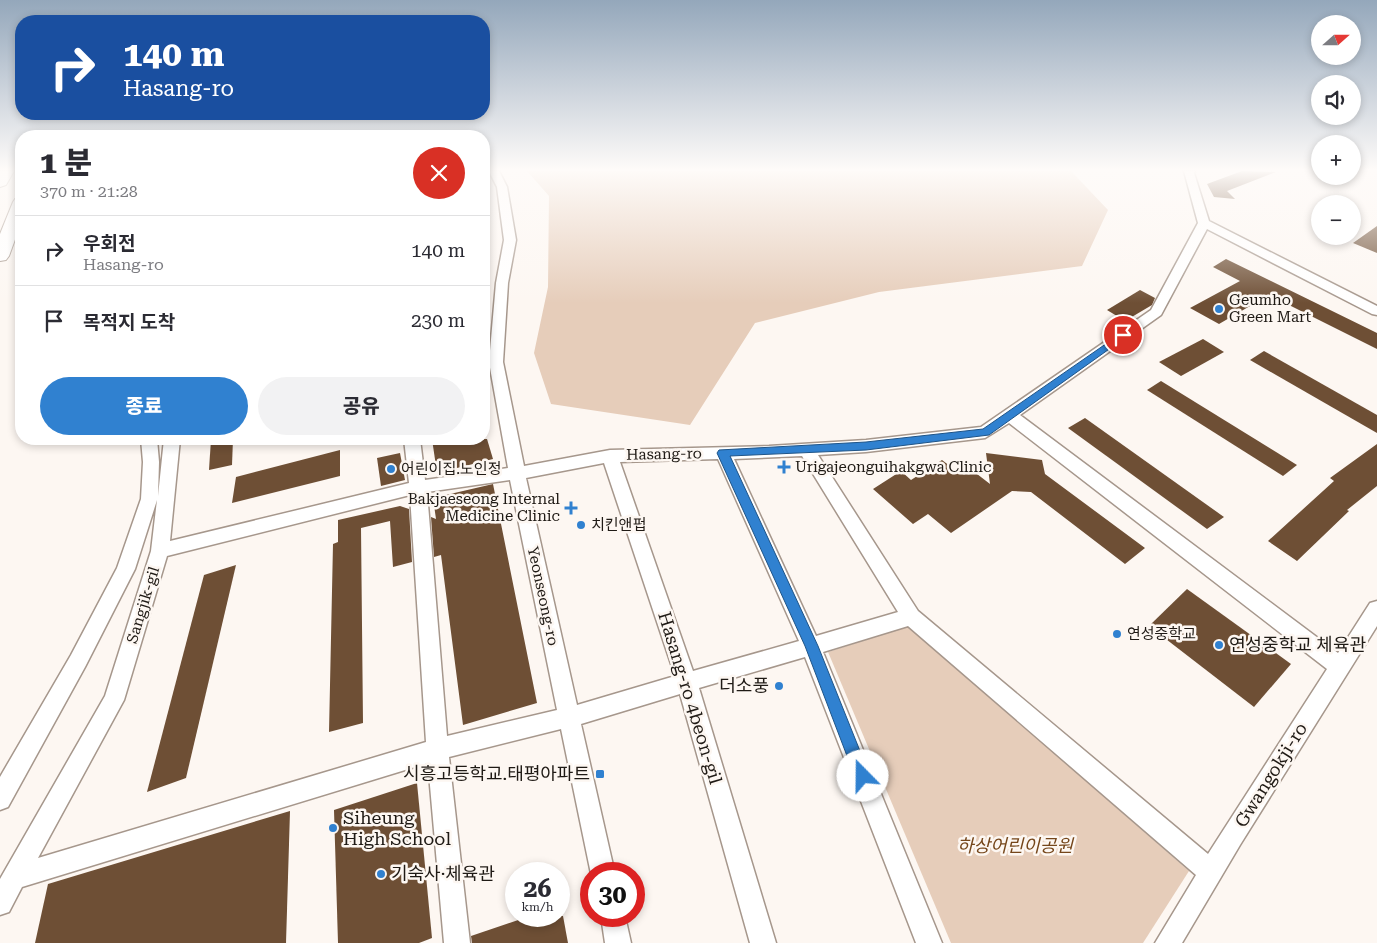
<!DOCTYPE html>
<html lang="ko">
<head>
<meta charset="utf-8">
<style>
  body { margin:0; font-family:"Roboto Serif","Noto Sans KR",serif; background:#f2f2f3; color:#2b2b33; height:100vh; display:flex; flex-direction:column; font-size:19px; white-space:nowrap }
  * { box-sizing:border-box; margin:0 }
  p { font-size:16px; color:#7c7c81 }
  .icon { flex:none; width:28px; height:28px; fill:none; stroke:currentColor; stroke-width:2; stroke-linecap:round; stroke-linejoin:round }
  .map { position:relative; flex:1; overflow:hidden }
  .side { position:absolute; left:15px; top:130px; width:475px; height:315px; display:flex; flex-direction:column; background:#fff; border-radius:20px; box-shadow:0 2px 8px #0003 }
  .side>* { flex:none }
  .hud { position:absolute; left:15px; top:15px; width:475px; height:105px; border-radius:20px; box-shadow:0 2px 8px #0003; background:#1a4fa0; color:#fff; overflow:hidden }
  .needle { width:32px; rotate:69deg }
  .buttons { position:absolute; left:1311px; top:15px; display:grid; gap:10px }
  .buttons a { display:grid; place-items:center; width:50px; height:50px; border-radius:50%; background:#fff; box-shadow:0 2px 8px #0003; font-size:25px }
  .speed { position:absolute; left:505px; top:862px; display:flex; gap:10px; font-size:25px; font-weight:700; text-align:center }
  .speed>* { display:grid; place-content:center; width:65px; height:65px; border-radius:50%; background:#fff; box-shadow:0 2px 8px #0003; line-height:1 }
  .speed small { font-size:12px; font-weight:400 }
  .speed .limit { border:8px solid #d22; background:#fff; color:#111 }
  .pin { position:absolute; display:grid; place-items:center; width:42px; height:42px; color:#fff; margin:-21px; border:2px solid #fff; border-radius:50%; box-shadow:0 1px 5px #0007 }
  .me { position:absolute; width:55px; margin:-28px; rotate:338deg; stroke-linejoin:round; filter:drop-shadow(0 0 4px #0008) }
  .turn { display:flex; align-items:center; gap:18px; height:105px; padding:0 25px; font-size:22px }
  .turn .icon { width:65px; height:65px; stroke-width:2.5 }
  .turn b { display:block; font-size:35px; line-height:42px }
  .round { display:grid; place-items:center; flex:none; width:52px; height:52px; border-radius:26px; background:#f2f2f3 }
  .head { display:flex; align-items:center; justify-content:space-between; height:85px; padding:0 25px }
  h1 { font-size:30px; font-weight:800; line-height:38px }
  .button { display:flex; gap:10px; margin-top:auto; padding:10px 25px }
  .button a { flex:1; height:58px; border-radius:30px; background:#3081d0; color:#fff; font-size:20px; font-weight:800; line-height:58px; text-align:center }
  .button a+a { background:#f2f2f3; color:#2b2b33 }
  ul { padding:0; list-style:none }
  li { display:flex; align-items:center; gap:15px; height:70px; padding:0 25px; border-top:1px solid #e1e1e2 }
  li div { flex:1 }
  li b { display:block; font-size:19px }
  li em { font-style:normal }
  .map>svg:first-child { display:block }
  .green { fill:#e6cdba }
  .building { fill:#6e4f35 }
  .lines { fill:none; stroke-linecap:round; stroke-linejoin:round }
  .minor-casing { stroke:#a6978c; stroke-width:3 }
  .highway-casing { stroke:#a6978c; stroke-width:2 }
  .minor { fill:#fff; fill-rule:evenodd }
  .highway { fill:#fff; fill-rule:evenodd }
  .route { fill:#3081d0; stroke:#1f5487 }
  .poi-dot { fill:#3081d0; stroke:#fdf7f2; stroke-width:2 }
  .labels { text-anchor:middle; stroke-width:5; stroke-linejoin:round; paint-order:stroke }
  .poi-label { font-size:15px; fill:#1f1a15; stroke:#fdf7f2; text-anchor:start }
  .street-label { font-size:15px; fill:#1f1a15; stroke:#fdf7f2 }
  .near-poi-label { font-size:18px; fill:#1f1a15; stroke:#fdf7f2; text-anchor:start }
  .near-street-label { font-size:18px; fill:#1f1a15; stroke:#fdf7f2 }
  .near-park-label { font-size:18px; font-style:italic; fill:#75461a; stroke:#fdf7f2 }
</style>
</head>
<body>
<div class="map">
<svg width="1377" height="943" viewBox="0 0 1377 943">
  <rect width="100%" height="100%" fill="#fdf7f2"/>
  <g class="green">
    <path d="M527,171H1071L1108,210L1082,266L879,292L755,323L690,425L551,404L534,353L548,287L549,196Z"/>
    <path d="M909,626L1189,871L1143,943H951L828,652Z"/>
  </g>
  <g class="building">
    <path d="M1242,171L1276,172L1227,191L1235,199L1214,197L1207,184Z"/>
    <path d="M1377,226V253L1353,243Z"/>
    <path d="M1226,259L1377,333V349L1269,295L1219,324L1190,308L1240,281L1213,267Z"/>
    <path d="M1140,290L1155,298L1152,305L1125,321L1107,310Z"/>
    <path d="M1203,339L1224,352L1181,376L1159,362Z"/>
    <path d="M1264,351L1377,415V433L1250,360Z"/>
    <path d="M1161,381L1297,465L1283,476L1147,390Z"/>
    <path d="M1085,418L1224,517L1207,529L1068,428Z"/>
    <path d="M211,439H233L232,465L209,470Z"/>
    <path d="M432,439H487L493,459L437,473Z"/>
    <path d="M1377,444V486L1347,510L1349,511L1297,561L1268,541L1334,481L1330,478Z"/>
    <path d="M340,450V476L232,503L236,477Z"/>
    <path d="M400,453L405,480L381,486L377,458Z"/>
    <path d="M986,453L1042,460L1045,474L1145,548L1125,564L1031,492L1012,491L951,533L928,514L913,524L873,489L901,471L911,480L942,460L959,473L968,467L990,484Z"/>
    <path d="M493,484L537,703L463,725L441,555L434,557L431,517L436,519L433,498Z"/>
    <path d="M400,506L409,509L412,562L393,567L390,521L361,528L363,723L329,732L333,544L338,542V520Z"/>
    <path d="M236,565L186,778L147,792L204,575Z"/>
    <path d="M1187,589L1291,664L1254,707L1149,626Z"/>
    <path d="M417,783L432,938L419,943H338L334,810Z"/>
    <path d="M290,811L286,943H35L48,884Z"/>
    <path d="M530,916H563L568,943H472L471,936Z"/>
  </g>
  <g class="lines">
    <g class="minor-casing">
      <g id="minor">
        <path d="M489,171H499L507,187L516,240L508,283L503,362L524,466L610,450L769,446L866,440L981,427L1151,310L1198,223L1184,171H1195L1194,173L1209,221L1377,306V315L1372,314L1207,229L1161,315L1020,415L1338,653L1370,603L1377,601V626L1240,845L1182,943H1155L1196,875L908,626L823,652L942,943H916L805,657L699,688L776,943H750L680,694L581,724L615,874H591L561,729L449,757L470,943H444L428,763L22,887L9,912L0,915V879L105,696L151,551L157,500L135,569L85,667L8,807L0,810V777L71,655L117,568L141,499L143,462L141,439H157L159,462L158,496L164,439H180L170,541L409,483L404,439H420L425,480L508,468L489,362L496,283L504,240L497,187ZM1009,423L1327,669L1208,854L918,611L818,455L866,452L985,438ZM802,456L898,612L816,636L734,459ZM718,459L799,641L693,671L620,462ZM604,463L675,676L577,705L526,478ZM510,480L557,710L447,736L427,492ZM410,495L426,742L38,858L124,700L167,556Z"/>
        <path d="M601,916H625L631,943H605Z"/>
      </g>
    </g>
    <g class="highway-casing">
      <g id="highway">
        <path d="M0,171H14L6,185L0,187Z"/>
        <path d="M21,197V223L9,256L6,260L0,261V234L13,202L15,199Z"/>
      </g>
    </g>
    <use href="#minor" class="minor"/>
    <use href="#highway" class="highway"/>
  </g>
  <linearGradient id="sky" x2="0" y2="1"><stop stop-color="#94a7bb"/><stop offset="0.56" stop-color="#fefbf9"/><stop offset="1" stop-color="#fefbf9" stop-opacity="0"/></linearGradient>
  <rect width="1377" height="303" fill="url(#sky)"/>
  <path class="route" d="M1123,332L1126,333V337L989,435L866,450L730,456L818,646L870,776L868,782L863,784L857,782L805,646L717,453L719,450L866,442L983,429Z"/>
  <g class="poi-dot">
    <circle cx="1219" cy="309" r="5"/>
    <path d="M781.5 459.5h5v5h5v5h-5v5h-5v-5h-5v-5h5z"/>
    <circle cx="391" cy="469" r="5"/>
    <path d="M568.5 500.5h5v5h5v5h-5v5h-5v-5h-5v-5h5z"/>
    <circle cx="581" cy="525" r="5"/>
    <circle cx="1117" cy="634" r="5"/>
    <circle cx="1219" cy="645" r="5"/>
    <circle cx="779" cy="686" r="5"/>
    <rect x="595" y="769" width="10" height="10" rx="2.5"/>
    <circle cx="333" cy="828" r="5"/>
    <circle cx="381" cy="874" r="5"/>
  </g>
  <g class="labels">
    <g class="poi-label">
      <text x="1229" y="305">Geumho<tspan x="1229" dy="17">Green Mart</tspan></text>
      <text x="795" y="472">Urigajeonguihakgwa Clinic</text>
      <text x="401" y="474">어린이집.노인정</text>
      <text x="560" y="504" text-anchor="end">Bakjaeseong Internal<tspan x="560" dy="17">Medicine Clinic</tspan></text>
      <text x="591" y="530">치킨앤펍</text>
      <text x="1127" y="639">연성중학교</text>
    </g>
    <g class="street-label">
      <text transform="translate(664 454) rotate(-1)" y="5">Hasang-ro</text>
      <text transform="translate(543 596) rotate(78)" y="5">Yeonseong-ro</text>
      <text transform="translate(143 605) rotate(-73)" y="5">Sangjik-gil</text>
    </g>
    <g class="near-poi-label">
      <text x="1229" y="651">연성중학교 체육관</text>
      <text x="769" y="692" text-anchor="end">더소풍</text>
      <text x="590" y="780" text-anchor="end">시흥고등학교.태평아파트</text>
      <text x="343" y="824">Siheung<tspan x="343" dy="21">High School</tspan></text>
      <text x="391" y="880">기숙사·체육관</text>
    </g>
    <g class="near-street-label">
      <text transform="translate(690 698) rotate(73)" y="6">Hasang-ro 4beon-gil</text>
      <text transform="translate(1271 775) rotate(-58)" y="6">Gwangokji-ro</text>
    </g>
    <g class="near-park-label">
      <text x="1015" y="852">하상어린이공원</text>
    </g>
  </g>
</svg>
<div class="buttons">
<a><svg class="needle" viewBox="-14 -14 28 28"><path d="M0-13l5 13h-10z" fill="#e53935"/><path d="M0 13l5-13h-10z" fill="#7c7c81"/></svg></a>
<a><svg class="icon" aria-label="sound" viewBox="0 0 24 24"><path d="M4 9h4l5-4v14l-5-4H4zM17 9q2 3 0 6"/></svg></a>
<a>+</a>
<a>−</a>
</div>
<div class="speed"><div>26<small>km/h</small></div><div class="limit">30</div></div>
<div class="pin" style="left:1123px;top:335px;background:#d93025"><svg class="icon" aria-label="arrive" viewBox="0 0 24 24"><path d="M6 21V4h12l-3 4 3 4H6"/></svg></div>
<svg class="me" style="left:863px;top:776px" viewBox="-20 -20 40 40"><circle r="19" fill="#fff"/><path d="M0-13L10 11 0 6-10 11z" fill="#3081d0"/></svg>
<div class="hud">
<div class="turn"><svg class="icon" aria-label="right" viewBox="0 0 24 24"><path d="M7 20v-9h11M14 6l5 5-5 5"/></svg><div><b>140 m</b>Hasang-ro</div></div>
</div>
<section class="side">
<div class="head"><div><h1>1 분</h1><p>370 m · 21:28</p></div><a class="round" style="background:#d93025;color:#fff"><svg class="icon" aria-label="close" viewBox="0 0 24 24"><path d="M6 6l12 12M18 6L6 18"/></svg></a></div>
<ul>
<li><svg class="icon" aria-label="right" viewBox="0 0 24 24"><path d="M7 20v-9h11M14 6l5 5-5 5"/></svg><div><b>우회전</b><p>Hasang-ro</p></div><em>140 m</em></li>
<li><svg class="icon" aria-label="arrive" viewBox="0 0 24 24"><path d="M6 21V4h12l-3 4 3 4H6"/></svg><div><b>목적지 도착</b></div><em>230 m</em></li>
</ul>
<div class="button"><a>종료</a><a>공유</a></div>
</section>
</div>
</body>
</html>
